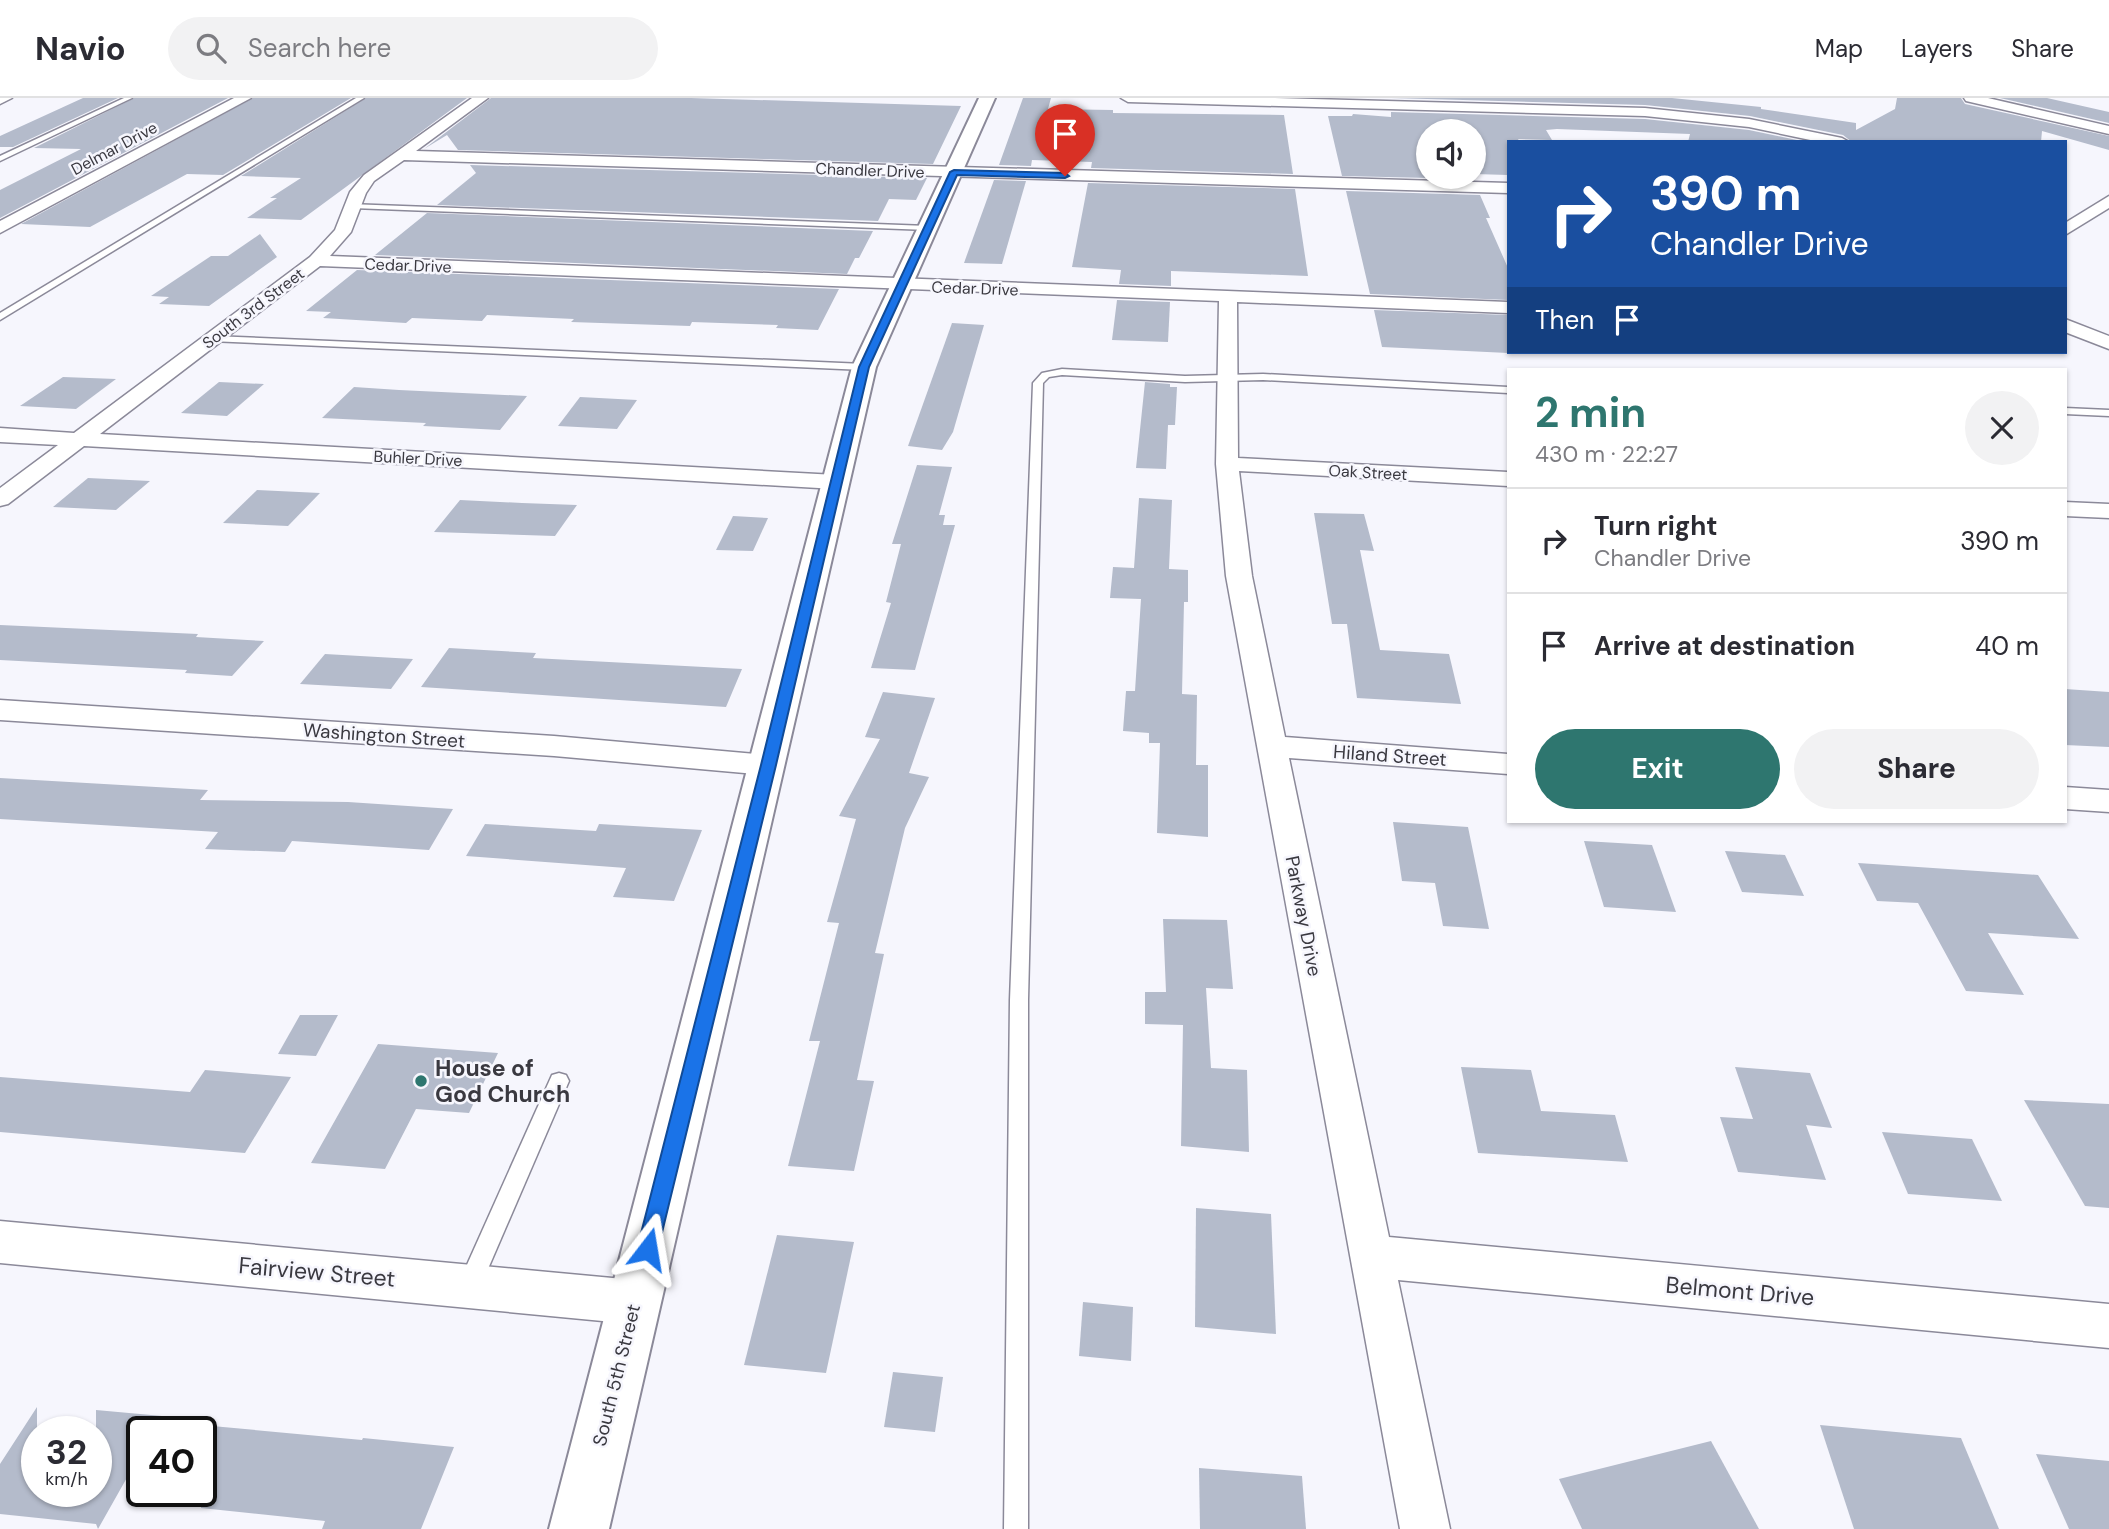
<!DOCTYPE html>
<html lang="en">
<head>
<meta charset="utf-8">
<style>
  body { margin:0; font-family:"DM Sans",sans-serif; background:#f2f2f3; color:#2b2b33; height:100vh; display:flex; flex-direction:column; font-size:26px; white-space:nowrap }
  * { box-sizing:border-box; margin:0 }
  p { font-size:23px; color:#7c7c81 }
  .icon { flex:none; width:38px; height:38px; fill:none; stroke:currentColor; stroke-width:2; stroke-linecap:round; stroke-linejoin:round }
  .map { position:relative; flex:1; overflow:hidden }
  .drawer { position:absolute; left:1507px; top:270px; width:560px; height:455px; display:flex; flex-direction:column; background:#fff; border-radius:0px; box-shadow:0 2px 5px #0004 }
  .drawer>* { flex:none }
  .banner { position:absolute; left:1507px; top:42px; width:560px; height:214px; border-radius:0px; box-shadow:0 2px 5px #0004; background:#1a4fa0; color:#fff; overflow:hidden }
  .controls { position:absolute; left:1416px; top:21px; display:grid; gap:14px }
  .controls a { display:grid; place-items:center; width:70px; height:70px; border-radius:50%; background:#fff; box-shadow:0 2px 5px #0004; font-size:35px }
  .speed { position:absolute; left:21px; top:1318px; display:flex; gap:14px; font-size:35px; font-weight:700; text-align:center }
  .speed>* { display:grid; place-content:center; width:91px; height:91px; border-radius:50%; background:#fff; box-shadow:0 2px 5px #0004; line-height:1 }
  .speed small { font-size:18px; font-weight:400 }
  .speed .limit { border:4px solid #111; border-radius:10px; background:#fff; color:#111 }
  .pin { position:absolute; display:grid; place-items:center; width:60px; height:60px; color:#fff; margin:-72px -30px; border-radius:50% 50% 50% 0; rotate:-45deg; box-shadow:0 0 7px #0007 }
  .pin .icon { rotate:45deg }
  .me { position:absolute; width:77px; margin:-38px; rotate:14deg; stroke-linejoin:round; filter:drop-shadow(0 0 5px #0008) }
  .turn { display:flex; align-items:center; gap:24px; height:147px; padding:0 28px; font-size:32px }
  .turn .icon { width:91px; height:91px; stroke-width:2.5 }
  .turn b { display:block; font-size:49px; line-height:60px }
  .then { display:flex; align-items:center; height:66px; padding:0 28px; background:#0003; gap:14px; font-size:26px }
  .round { display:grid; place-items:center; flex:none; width:74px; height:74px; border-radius:37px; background:#f2f2f3 }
  .headline { display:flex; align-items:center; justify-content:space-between; height:119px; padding:0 28px }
  h1 { font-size:42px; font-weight:700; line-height:52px; color:#2e766f }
  .primary-button { display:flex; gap:14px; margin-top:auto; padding:14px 28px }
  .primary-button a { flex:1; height:80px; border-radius:42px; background:#2e766f; color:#fff; font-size:28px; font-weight:700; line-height:80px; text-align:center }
  .primary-button a+a { background:#f2f2f3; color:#2b2b33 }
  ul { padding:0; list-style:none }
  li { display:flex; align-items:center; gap:21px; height:105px; padding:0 28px; border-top:2px solid #e1e1e2 }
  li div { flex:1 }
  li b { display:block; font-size:26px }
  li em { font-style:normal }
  header { display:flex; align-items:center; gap:42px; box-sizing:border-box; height:98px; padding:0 35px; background:#fff; border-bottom:2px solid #e1e1e2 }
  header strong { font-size:33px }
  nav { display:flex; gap:38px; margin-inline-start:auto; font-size:24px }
  .search { width:490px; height:63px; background:#f2f2f3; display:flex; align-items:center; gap:18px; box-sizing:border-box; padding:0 24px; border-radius:38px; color:#7c7c81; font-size:26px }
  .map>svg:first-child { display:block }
  .building { fill:#b4bbcb }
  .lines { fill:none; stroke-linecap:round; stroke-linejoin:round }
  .lane-casing { stroke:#8b8999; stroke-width:3 }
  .street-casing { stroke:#8b8999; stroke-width:3 }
  .secondary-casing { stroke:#8b8999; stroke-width:4 }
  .lane { fill:#fff; fill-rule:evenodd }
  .street { fill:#fff; fill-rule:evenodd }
  .secondary { fill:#fff; fill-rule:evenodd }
  .route { fill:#1a73e8; stroke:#114b97; stroke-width:2 }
  .poi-dot { fill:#2e766f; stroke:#f6f6fd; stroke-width:2.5 }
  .labels { text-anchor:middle; stroke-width:5; stroke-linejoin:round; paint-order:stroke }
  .far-street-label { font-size:16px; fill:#3a3940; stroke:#f6f6fd }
  .street-label { font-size:19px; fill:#3a3940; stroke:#f6f6fd }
  .near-poi-label { font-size:23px; font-weight:bold; fill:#3a3940; stroke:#f6f6fd; text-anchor:start }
  .near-street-label { font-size:23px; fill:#3a3940; stroke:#f6f6fd }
</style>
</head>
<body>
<header>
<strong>Navio</strong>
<div class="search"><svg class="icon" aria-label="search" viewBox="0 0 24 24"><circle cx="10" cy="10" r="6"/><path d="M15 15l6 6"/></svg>Search here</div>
<nav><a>Map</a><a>Layers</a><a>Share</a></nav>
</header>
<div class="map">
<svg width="2109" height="1431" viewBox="0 0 2109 1431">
  <rect width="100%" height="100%" fill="#f6f6fd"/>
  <g class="building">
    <path d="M83,0H118L13,49H0V38Z"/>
    <path d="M134,0H228L0,120V92L81,51L34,50Z"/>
    <path d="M253,0H351L223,77L187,76L90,129L21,126Z"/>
    <path d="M366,0H467L301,122L247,120L277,100H270L301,80L241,78Z"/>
    <path d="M491,0H691L961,8L933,66L458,52L447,37L424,51Z"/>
    <path d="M1023,0H1051L1048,11L1113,12V15L1284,17L1293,76L1091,70L1092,64L1032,62L1031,68L999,67Z"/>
    <path d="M1391,0H1672L1761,9V11L1856,25V32L1895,11L1897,0H1961L1965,6L2109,38V52L2042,33L2041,44H1852L1843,37L1750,18L1645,7Z"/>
    <path d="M2000,0H2047L2109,14V25Z"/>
    <path d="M1391,14L1645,21L1749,32L1806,44H1688L1690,36L1557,31L1546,32L1552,42L1518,41L1520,44H1508V77L1474,76V33H1428V79H1472L1473,81L1342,78L1328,18H1352L1353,16L1391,19Z"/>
    <path d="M470,67L927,80L916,102L889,101L878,123L437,107L476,75Z"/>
    <path d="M994,82L1026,83L1002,166L964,165Z"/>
    <path d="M1088,85L1295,91L1308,178L1171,173V188L1119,186L1121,172L1072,169Z"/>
    <path d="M1346,93L1480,97L1490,120H1486L1508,170V202L1370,196Z"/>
    <path d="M427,115L873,133L859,160H855L847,176L375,157Z"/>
    <path d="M260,136L277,159L209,208L159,206L169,199L151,198L211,158H228Z"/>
    <path d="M357,172L839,191L818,232L776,230L778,227L692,224L690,228L571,224L574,221L487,217L482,223L412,220L406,225L323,220L331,214L306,213Z"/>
    <path d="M1117,202L1170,204L1168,244L1112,242Z"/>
    <path d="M1374,212L1508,217V255L1382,249Z"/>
    <path d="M952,225L984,227L953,334L942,352L908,348Z"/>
    <path d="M63,279L116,281L76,311L20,308Z"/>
    <path d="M219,284L264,286L227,318L181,315Z"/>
    <path d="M1145,284L1170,286V289H1177L1175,327H1168L1166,371L1136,370Z"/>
    <path d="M354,289L399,292L527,298L500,332L423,328L426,325L322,320Z"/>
    <path d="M580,299L637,302L617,331L558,328Z"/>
    <path d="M917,367L952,369L939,417H945L943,427H955L915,572L871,570L891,505L886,504L901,446H892Z"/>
    <path d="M88,380L150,383L116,412L53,409Z"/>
    <path d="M257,392L320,395L288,428L223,425Z"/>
    <path d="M1139,400L1172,402L1169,471L1188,472V504H1184L1182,596L1197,597L1196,667H1208V739L1157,735L1160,645H1149V635L1123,633L1126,593H1135L1141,501L1110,500L1113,469L1134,470Z"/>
    <path d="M460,402L522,405L577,407L555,438L434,434Z"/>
    <path d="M1314,415L1364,416L1374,453L1360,452L1380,552L1449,556L1461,606L1357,600L1347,526H1332Z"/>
    <path d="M733,418L768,420L753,453L716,452Z"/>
    <path d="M0,527L198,536L196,539L264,543L232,578L185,575L187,572L0,562Z"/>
    <path d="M449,550L536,555L533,560L742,571L726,609L421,589Z"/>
    <path d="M325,556L413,561L391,591L300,586Z"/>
    <path d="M2065,591L2109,594V649L2065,647Z"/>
    <path d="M883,594L935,600L909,675L929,679L905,730L875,855L884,856L857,982L874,983L854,1073L788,1068L820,943H809L839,825L827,824L856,721L839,718L880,641L865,639Z"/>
    <path d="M0,680L208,692L200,702L348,704L453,711L429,752L292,743L285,754L205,751L218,734L0,721Z"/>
    <path d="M1393,724L1468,729L1489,831L1443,828L1435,785L1402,783Z"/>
    <path d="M485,726L596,733L599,726L702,732L674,803L613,799L626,770L466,758Z"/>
    <path d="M1584,743L1652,747L1676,814L1604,809Z"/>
    <path d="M1725,753L1785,757L1804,798L1742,794Z"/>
    <path d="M1858,765L2038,777L2079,841L1988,835L2024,897L1966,893L1918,805L1877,803Z"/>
    <path d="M1163,821L1227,822L1233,891L1206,890L1211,970L1247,972L1249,1054L1181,1048L1183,927L1145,926V894H1166Z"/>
    <path d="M300,917H338L316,958L278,956Z"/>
    <path d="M378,946L498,955L469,1015L416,1011L385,1071L311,1065Z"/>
    <path d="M1461,969L1531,972L1541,1013L1615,1017L1628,1064L1478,1055Z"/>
    <path d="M1735,969L1810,975L1832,1030L1806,1027L1826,1082L1738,1074L1720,1019L1753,1021Z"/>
    <path d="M205,972L291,979L245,1055L0,1034V979L190,994Z"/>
    <path d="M2024,1002L2109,1006V1110L2085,1108Z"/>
    <path d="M1882,1034L1972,1041L2002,1103L1908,1096Z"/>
    <path d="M1196,1110L1271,1116L1276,1236L1195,1229Z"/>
    <path d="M777,1137L854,1144L826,1275L744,1267Z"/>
    <path d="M1083,1204L1133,1209L1131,1263L1079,1258Z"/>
    <path d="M893,1274L943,1279L935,1334L884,1329Z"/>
    <path d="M37,1309V1393H96V1312L162,1318L153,1334H142V1353L98,1431L96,1426L0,1416V1366Z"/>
    <path d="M201,1327L362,1342L363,1340L454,1349L421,1431H322L325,1423L201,1410Z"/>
    <path d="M1820,1327L1961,1340L1999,1431H1854Z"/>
    <path d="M1711,1343L1759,1431H1582L1559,1381Z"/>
    <path d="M2036,1356L2109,1363V1431H2069Z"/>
    <path d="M1199,1370L1302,1378L1306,1431H1200Z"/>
  </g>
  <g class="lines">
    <g class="lane-casing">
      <g id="lane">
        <path d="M124,0H132L0,63V58Z"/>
        <path d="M356,0H364L0,222V215Z"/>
        <path d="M349,106L928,128L932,130L928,132L352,110Z"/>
        <path d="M213,238L864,266L869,269L864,272L210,243L208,241Z"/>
        <path d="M1062,271L1185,278L1263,276L1508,289V295L1263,282L1185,284L1062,277L1049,279L1043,285L1028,902V1431H1004L1010,902L1033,285L1042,275Z"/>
        <path d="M2065,310L2109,312V318L2065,316Z"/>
        <path d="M559,975L566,977L569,983L478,1194L470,1197L462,1194L459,1186L462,1178L552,977Z"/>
      </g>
    </g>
    <g class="street-casing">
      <g id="street">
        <path d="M0,0H12L0,6Z"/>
        <path d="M234,0H251L0,135V123Z"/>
        <path d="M472,0H488L416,53L1508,85V95L404,62L374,83L366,95L351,134L330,158L1508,204V215L1237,204L1238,360L1508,374V388L1239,373L1252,478L1285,639L1508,656V676L1289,660L1389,1139L2109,1206V1250L1398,1182L1450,1431H1400L1226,478L1216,366L1219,203L320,168L100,336L836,377L844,379L848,384L844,389L836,391L84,348L8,406L0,408V390L58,347L0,344V330L74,335L310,159L335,132L350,94L364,77Z"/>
        <path d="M1121,0H1275L1645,10L1749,21L1842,40L1849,44H1820L1749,29L1645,18L1128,4Z"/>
        <path d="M1964,0H1988L2109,28V36L1966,3Z"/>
        <path d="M2109,98V110L2065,137V125Z"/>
        <path d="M2065,221L2109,238V251L2065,234Z"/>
        <path d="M2065,404L2109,406V420L2065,418Z"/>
        <path d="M0,602L554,638L768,657L779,660L783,667L779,674L768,677L554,658L0,622Z"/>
        <path d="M2065,689L2109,692V714L2065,711Z"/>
        <path d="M0,1123L634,1182L650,1188L656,1204L650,1220L634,1226L0,1165Z"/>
      </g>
    </g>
    <g class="secondary-casing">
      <path id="secondary" d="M979,0H995L876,269L609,1431H549L852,269Z"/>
    </g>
    <use href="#lane" class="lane"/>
    <use href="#street" class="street"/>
    <use href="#secondary" class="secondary"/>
  </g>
  <path class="route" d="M954,72L1065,75L1069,78L1065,80L957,77L869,269L776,667L658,1151L655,1158L648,1161L640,1158L637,1151L761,667L859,269L950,74Z"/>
  <circle class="poi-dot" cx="421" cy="983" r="7"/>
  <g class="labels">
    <g class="far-street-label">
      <text transform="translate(114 50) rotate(-28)" y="6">Delmar Drive</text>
      <text transform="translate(870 72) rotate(2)" y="6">Chandler Drive</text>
      <text transform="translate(408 167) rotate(2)" y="6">Cedar Drive</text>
      <text transform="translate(975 190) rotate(2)" y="6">Cedar Drive</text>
      <text transform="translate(253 210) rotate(-37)" y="6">South 3rd Street</text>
      <text transform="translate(418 360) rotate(3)" y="6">Buhler Drive</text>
      <text transform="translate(1368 374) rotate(3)" y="6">Oak Street</text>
    </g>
    <g class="street-label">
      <text transform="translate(384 637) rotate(4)" y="7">Washington Street</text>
      <text transform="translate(1390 657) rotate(4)" y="7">Hiland Street</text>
      <text transform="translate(1304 818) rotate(79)" y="7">Parkway Drive</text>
      <text transform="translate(616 1277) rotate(-76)" y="7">South 5th Street</text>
    </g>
    <g class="near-poi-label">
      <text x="435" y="978">House of<tspan x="435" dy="26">God Church</tspan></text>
    </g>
    <g class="near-street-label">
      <text transform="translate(317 1174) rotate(5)" y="8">Fairview Street</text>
      <text transform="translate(1740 1193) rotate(5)" y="8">Belmont Drive</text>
    </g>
  </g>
</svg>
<div class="controls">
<a><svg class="icon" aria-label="sound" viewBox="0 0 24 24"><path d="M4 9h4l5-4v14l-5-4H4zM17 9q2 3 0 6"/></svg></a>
</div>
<div class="speed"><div>32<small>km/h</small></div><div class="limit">40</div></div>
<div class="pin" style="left:1065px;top:78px;background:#d93025"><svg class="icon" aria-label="arrive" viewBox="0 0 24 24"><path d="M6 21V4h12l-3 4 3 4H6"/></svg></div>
<svg class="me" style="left:648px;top:1151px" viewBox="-20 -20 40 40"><path d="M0-17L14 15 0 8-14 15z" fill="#1a73e8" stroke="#fff" stroke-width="4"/></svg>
<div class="banner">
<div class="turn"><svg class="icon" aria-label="right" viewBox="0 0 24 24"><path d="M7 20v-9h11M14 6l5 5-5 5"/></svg><div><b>390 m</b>Chandler Drive</div></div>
<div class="then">Then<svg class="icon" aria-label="arrive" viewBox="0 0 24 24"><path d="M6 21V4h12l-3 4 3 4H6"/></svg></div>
</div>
<section class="drawer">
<div class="headline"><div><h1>2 min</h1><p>430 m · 22:27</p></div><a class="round"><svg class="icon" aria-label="close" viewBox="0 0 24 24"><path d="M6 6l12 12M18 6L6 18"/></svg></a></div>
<ul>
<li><svg class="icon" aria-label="right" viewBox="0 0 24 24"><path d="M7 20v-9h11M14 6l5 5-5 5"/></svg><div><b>Turn right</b><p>Chandler Drive</p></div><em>390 m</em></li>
<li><svg class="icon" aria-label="arrive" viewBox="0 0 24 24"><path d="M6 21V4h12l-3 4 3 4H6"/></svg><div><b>Arrive at destination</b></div><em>40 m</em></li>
</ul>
<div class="primary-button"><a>Exit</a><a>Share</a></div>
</section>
</div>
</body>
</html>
